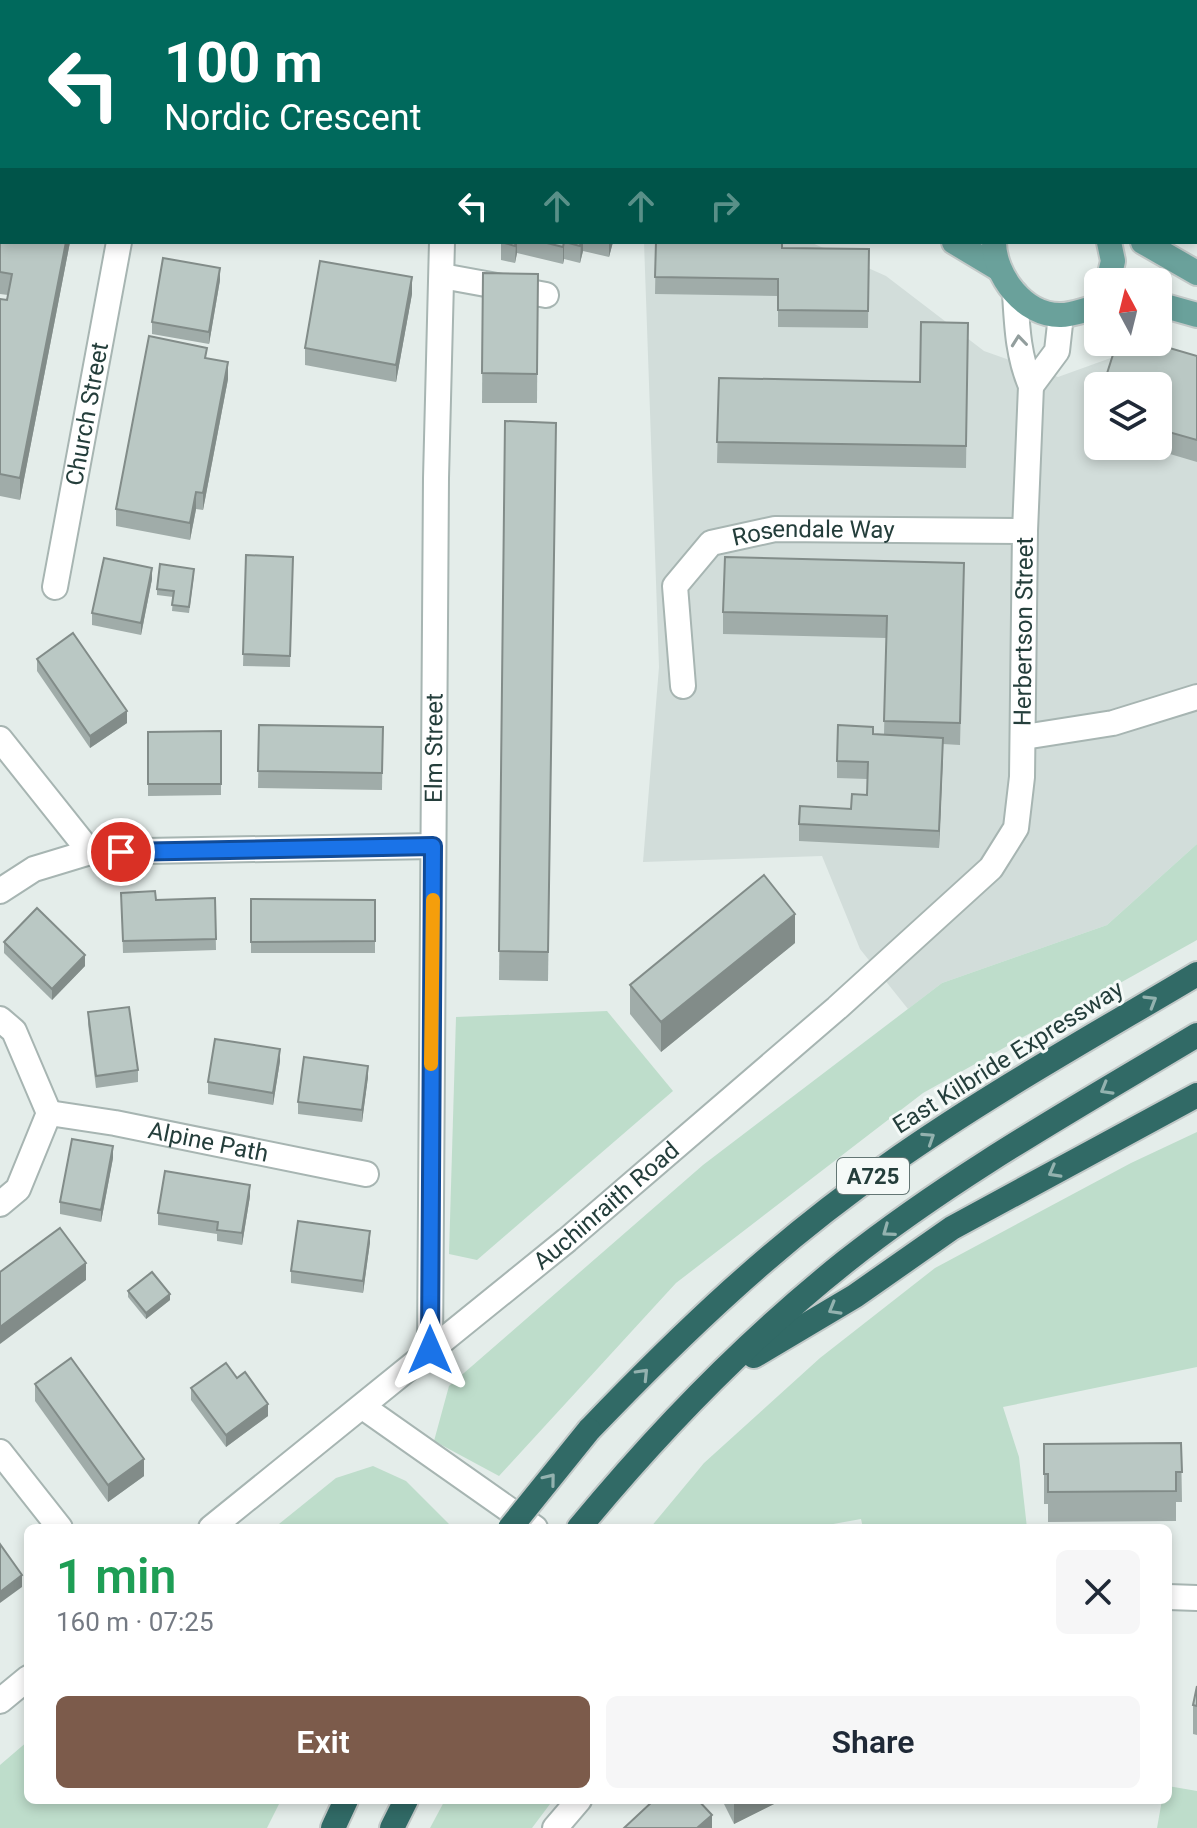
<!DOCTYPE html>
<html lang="en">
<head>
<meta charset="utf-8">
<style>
  body { margin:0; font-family:Roboto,sans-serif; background:#f6f6f7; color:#1f2937; height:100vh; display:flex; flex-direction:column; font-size:30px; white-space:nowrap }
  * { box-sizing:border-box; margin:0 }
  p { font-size:26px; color:#747a83 }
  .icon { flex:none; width:44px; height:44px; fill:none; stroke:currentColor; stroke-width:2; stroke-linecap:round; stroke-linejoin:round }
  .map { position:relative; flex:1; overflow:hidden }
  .side { position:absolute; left:24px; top:1524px; width:1148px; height:280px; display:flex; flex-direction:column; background:#fff; border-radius:12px; box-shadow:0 4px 12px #0003 }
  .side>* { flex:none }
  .hud { position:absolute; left:0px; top:0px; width:1198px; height:244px; box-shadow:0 4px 12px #0003; background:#00695c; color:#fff; overflow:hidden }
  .needle { width:52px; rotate:353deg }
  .buttons { position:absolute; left:1084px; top:268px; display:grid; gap:16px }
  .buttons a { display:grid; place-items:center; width:88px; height:88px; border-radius:12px; background:#fff; box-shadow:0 4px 12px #0003; font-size:40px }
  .pin { position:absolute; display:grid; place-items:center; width:68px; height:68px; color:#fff; margin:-34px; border:4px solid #fff; border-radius:50%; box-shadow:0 2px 8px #0007 }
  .me { position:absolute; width:88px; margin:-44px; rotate:0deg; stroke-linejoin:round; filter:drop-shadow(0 0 6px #0008) }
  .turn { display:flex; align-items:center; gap:28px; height:168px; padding:0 32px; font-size:36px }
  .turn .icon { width:104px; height:104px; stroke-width:2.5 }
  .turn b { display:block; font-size:56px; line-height:68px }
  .lanes { display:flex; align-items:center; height:76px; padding:0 32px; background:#0003; justify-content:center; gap:40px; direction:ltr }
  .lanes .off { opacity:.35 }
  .round { display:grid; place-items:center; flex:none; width:84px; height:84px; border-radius:12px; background:#f6f6f7 }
  .headline { display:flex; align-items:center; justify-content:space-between; height:136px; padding:0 32px }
  h1 { font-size:48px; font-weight:600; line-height:60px; color:#1e9e55 }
  .cta { display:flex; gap:16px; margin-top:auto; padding:16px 32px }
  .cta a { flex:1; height:92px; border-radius:12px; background:#7c5b4b; color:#fff; font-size:32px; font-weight:600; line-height:92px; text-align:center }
  .cta a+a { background:#f6f6f7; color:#1f2937 }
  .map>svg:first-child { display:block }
  .built { fill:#d2ddda; fill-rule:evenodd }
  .green { fill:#beddcb }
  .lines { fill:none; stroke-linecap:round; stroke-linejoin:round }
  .minor-casing { stroke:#a7b5b2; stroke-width:28 }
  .major-casing { stroke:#c2c9c8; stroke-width:28 }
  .highway-casing { stroke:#c2c9c8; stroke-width:28 }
  .minor { stroke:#fff; stroke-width:24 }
  .major { stroke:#6aa19b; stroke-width:24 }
  .highway { stroke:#316a66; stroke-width:24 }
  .highway-bridge-casing { stroke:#c2c9c8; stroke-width:28; stroke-linecap:butt }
  .highway-bridge { stroke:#316a66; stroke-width:24 }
  .wall { fill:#a0aca9 }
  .shaded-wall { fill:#828c89 }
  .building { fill:#bac8c4; stroke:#828c89; stroke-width:2 }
  .oneway { stroke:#929e9d }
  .oneway2 { stroke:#93b2af }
  .route-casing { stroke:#114b97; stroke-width:20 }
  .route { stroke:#1a73e8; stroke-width:14 }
  .slow { stroke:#f59e0b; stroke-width:14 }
  .labels { text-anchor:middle; stroke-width:6; stroke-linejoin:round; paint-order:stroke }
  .shield { fill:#f5faf8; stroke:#637674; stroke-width:2 }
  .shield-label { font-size:22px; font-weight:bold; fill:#243e3b }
  .street-label { font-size:24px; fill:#243e3b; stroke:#f5faf8 }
</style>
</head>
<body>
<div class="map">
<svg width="1197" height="1828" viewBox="0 0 1197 1828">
  <rect width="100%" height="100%" fill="#e4edea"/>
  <path class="built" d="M644,242H810L886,276L984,351L1058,377L1119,355L1197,368V844L1107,925L942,983L908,1009L860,949L822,856L643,862L659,667ZM1098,386H1158V446H1098Z"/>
  <g class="green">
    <path d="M1197,844V940L923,1093L676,1283L499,1476L434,1441L449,1386L703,1165L942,983L1107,925Z"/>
    <path d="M607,1011L673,1091L477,1260L449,1254L456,1017Z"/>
    <path d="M1197,1132V1367L1003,1407L1019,1457L1027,1528H863L861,1519L811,1528H650L704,1463L820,1358L935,1268L1131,1163Z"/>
    <path d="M373,1466L406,1481L453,1528H274L336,1478Z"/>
    <path d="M28,1741V1800H281L267,1828H0V1765Z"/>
    <path d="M1168,1786L1197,1791V1828H1157L1162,1800H1168Z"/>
    <path d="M445,1800H553L532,1828H430Z"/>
  </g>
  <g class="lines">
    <g class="minor-casing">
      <g id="minor">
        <path d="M909,0L915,2"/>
        <path d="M1066,0L1070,2"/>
        <path d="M178,2V0"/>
        <path d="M964,2L965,0"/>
        <path d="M0,170H2"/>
        <path d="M442,276L546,295"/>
        <path d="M1031,386L1057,351L1061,315"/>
        <path id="s1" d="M55,587L119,242"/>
        <path id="s2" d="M683,686L675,586L711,543L775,529L1025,531"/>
        <path d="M1024,737L1113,723L1197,697"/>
        <path d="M0,739L90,852"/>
        <path d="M0,891L34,869L90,852L433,846"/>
        <path d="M0,1019L14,1031L49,1113L18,1189L0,1204"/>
        <path id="s3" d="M49,1113L115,1123L366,1174"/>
        <path id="s4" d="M430,1350L436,478L442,242"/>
        <path d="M363,1407L535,1528"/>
        <path d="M0,1452L60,1528"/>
        <path id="s5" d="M211,1528L567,1240L837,1008L991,868L1016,828L1022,777L1025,531L1031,386C1018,356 1017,326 1015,293"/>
        <path d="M1168,1597L1197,1598"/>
        <path d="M0,1701L28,1678"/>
        <path d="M555,1828L579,1800"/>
      </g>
    </g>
    <g class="major-casing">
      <g id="major">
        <path d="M337,0L343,2"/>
        <path d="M954,242L999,269"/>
        <path d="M994,242C994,275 1024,316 1061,315C1072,315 1086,309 1098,307"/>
        <path d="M1143,242L1197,273"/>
        <path d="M1108,282L1113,261L1109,242"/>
        <path d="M1158,304L1197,315"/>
      </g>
    </g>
    <g class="highway-casing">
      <g id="highway">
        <path d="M754,1356L855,1296L952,1228L1197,1095"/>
        <path d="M589,1430C683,1332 776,1243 888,1165C987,1095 1093,1036 1197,974"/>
        <path d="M579,1528C659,1431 746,1341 845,1262C955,1175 1077,1107 1197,1035"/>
        <path d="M333,1828L346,1800"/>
        <path d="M392,1828L406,1800"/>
      </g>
    </g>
    <use href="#minor" class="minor"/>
    <use href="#major" class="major"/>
    <use href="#highway" class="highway"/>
    <g class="highway-bridge-casing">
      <path id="highway-bridge" d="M510,1528L589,1430"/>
    </g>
    <use href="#highway-bridge" class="highway-bridge"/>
  </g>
  <g class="wall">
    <path d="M0,0H127V2H2V27L0,26Z"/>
    <path d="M604,0H753L752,2H609Z"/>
    <rect x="0" y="200" width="2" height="35"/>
    <path d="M0,237L2,242H70L20,500L0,496V299L7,300L8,295L0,294Z"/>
    <path d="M501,242H613L609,257L583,251L580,263L564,259L563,264L517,253L515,263L501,260Z"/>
    <path d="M656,242L782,248L869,249L868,328L778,327V296L655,294Z"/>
    <path d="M483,273L538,274L537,403H482Z"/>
    <path d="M220,280L209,344L152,334V322Z"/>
    <path d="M412,294L396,382L305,365V348Z"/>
    <path d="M968,323L966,468L717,463L719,378L920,382Z"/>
    <path d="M1197,356V462L1143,446H1158V386Z"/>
    <path d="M207,359L228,379L203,510L196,509L190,540L116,526V509Z"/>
    <path d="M1098,403V432H1096V410Z"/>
    <path d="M505,421L556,423L548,981L499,980Z"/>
    <path d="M246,555L293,557L290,667L243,666Z"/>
    <path d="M194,575L189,613L172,611L173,597L157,595V589Z"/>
    <path d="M152,579L141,635L92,625V613Z"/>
    <path d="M964,585L960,745L943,744L939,848L799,841V824L851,809L867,795V779L837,778V761L873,734L884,735L886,638L723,634V612Z"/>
    <path d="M37,659L127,723L90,748L37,671Z"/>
    <path d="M259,725L383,727L382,790L258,788Z"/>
    <path d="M221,731V795L148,796V732Z"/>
    <path d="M121,893L156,900L215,898L216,950L123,953Z"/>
    <path d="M251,899L375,900V953H251Z"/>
    <path d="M4,942L85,966L52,1000L4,953Z"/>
    <path d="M795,943L661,1052L630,1014V985Z"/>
    <path d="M88,1012L138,1070V1082L96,1088L88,1024Z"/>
    <path d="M280,1061L273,1105L208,1094V1082Z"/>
    <path d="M368,1077L362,1122L298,1114V1102Z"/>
    <path d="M113,1158L101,1222L60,1214V1202Z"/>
    <path d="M250,1196L242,1245L217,1241V1234L158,1225V1213Z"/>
    <path d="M370,1242L363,1293L291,1283V1271Z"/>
    <path d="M128,1291L170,1300L146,1319L128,1297Z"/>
    <path d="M35,1384L144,1476L108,1502L35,1401Z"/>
    <path d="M191,1388L268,1416L226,1447L191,1400Z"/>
    <path d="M1181,1443L1182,1502H1176V1521L1048,1522V1504H1044V1444Z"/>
    <path d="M1193,1705L1197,1706V1735L1193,1734Z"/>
    <path d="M722,1800H782L734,1824Z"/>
  </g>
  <g class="shaded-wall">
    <path d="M742,0H753L752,2H742Z"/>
    <path d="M66,242H70L20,500V478Z"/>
    <path d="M516,242H517V253L515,263Z"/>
    <path d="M564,242V259L563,264V247Z"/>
    <path d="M581,242H583V251L580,263Z"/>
    <path d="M609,242H613L609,257Z"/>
    <path d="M220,268V280L209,344V332Z"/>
    <path d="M412,277V294L396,382V365Z"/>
    <path d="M228,362V379L203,510V493Z"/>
    <path d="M196,492V509L190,540V523Z"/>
    <path d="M152,568V579L141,635V623Z"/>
    <path d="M127,711V723L90,748V736Z"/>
    <path d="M943,738V755L939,848V831Z"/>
    <path d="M795,914V943L661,1052V1022Z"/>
    <path d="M85,955V966L52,1000V989Z"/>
    <path d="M280,1049V1061L273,1105V1093Z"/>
    <path d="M368,1066V1077L362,1122V1110Z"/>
    <path d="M113,1146V1158L101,1222V1210Z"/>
    <path d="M250,1185V1196L242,1245V1233Z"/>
    <path d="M370,1231V1242L363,1293V1281Z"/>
    <path d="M86,1263V1280L0,1344V1327Z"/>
    <path d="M170,1294V1300L146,1319V1313Z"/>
    <path d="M268,1404V1416L226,1447V1435Z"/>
    <path d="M144,1459V1476L108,1502V1485Z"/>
    <path d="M22,1575V1587L0,1603V1592Z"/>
    <path d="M734,1800H782L734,1824Z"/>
    <path d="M712,1815V1828H697Z"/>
  </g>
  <g class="building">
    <path d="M61,0H125L124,2H70Z"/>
    <rect x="0" y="200" width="2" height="13"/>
    <path d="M0,237H2V242H66L20,478L0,474V299L7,300L12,274L0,272Z"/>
    <path d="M501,242H516L515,246Z"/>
    <path d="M543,242H564L563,247Z"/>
    <path d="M565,242H581L580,246Z"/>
    <path d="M656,242H782V248L869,249L868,311L778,310V279L655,277Z"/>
    <path d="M163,258L220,268L209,332L152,322Z"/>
    <path d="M320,261L412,277L396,365L305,348Z"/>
    <path d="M483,273L538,274L537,374L482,373Z"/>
    <path d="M921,322L968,323L966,446L717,442L719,378L920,382Z"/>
    <path d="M149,336L207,348L205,358L228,362L203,493L196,492L190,523L116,509Z"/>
    <path d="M1117,342H1149L1197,356V440L1158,429V386H1103Z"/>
    <path d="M505,421L556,423L548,952L499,951Z"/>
    <path d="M246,555L293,557L290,656L243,654Z"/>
    <path d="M725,557L964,563L960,723L884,721L887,616L723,612Z"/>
    <path d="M104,558L152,568L141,623L92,613Z"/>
    <path d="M160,564L194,569L189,607L172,605L174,591L157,589Z"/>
    <path d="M73,633L127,711L90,736L37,659Z"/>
    <path d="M259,725L383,727L382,773L258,771Z"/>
    <path d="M838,725L873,727V734L943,738L939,831L799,824L800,806L851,809L852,794L867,795L868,762L837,761Z"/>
    <path d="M221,731V784H148V732Z"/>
    <path d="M764,875L795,914L661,1022L630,985Z"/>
    <path d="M155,891L156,900L215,898L216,939L123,941L121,893Z"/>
    <path d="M251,899L375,900V941L251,942Z"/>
    <path d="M37,908L85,955L52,989L4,942Z"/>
    <path d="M129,1007L138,1070L96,1076L88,1012Z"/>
    <path d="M215,1039L280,1049L273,1093L208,1082Z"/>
    <path d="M304,1057L368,1066L362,1110L298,1102Z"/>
    <path d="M72,1139L113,1146L101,1210L60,1202Z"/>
    <path d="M165,1171L250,1185L242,1233L217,1230L218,1222L158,1213Z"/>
    <path d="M298,1221L370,1231L363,1281L291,1271Z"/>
    <path d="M60,1228L86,1263L0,1327V1272Z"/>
    <path d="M152,1272L170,1294L146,1313L128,1291Z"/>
    <path d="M71,1358L144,1459L108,1485L35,1384Z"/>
    <path d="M226,1363L237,1378L245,1372L268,1404L226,1435L191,1388Z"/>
    <path d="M1181,1443L1182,1472H1176V1491L1048,1492V1474H1044V1444Z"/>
    <path d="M0,1544L22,1575L0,1592Z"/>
    <path d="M1197,1686V1706L1193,1705Z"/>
    <path d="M654,1800H698L712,1815L697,1828H624Z"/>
  </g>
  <defs><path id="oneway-chevron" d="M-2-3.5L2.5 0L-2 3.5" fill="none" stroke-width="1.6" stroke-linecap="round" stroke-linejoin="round" transform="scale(2)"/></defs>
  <use class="oneway" href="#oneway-chevron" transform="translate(1019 341) rotate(-96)"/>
  <g class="oneway2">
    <use href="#oneway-chevron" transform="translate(1151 1001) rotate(-31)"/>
    <use href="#oneway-chevron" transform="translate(1106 1089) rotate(150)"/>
    <use href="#oneway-chevron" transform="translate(929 1138) rotate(-33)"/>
    <use href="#oneway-chevron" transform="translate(1054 1172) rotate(151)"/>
    <use href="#oneway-chevron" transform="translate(888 1231) rotate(144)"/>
    <use href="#oneway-chevron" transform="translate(834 1309) rotate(150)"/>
    <use href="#oneway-chevron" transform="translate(643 1374) rotate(-46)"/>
    <use href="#oneway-chevron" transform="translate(550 1479) rotate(-51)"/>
  </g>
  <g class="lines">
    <g class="route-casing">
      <path id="route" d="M121,852L433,846L430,1350"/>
    </g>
    <use href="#route" class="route"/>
    <path class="slow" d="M431,1064L433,900"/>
  </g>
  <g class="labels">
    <rect class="shield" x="837" y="1158" width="72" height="36" rx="6"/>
    <g class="shield-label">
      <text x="873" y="1184">A725</text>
    </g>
    <g class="street-label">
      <text dy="8" stroke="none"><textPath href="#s1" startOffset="176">Church Street</textPath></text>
      <text dy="8" stroke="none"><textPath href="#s2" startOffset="260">Rosendale Way</textPath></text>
      <text dy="8" stroke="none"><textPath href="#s5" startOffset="1266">Herbertson Street</textPath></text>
      <text dy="8" stroke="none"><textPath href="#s4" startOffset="602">Elm Street</textPath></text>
      <text transform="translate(1008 1057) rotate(-32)" y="8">East Kilbride Expressway</text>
      <text dy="8" stroke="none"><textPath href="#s3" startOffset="162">Alpine Path</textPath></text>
      <text dy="8" stroke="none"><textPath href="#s5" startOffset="510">Auchinraith Road</textPath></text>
    </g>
  </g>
</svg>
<div class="buttons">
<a><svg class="needle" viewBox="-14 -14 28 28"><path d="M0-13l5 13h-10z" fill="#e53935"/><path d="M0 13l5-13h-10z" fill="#747a83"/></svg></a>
<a><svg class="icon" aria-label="layers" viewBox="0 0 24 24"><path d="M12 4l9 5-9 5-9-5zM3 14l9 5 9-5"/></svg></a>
</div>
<div class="pin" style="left:121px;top:852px;background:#d93025"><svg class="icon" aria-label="arrive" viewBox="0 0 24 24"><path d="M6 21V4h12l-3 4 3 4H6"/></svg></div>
<svg class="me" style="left:430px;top:1350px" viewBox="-20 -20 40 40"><path d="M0-17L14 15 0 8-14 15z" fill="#1a73e8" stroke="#fff" stroke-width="4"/></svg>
<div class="hud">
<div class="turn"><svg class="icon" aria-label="left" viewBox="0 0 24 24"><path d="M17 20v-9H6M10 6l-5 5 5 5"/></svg><div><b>100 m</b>Nordic Crescent</div></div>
<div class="lanes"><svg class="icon" aria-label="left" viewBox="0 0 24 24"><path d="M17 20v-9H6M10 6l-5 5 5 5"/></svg><svg class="icon off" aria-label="ahead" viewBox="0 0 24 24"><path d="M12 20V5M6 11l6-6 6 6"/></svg><svg class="icon off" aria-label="ahead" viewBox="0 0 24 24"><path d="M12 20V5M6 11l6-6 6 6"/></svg><svg class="icon off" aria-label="right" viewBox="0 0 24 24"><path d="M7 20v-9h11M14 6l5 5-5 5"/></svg></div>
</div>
<section class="side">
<div class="headline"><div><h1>1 min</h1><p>160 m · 07:25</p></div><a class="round"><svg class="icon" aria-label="close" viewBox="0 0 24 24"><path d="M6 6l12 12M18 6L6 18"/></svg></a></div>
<div class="cta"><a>Exit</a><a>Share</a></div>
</section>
</div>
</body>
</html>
